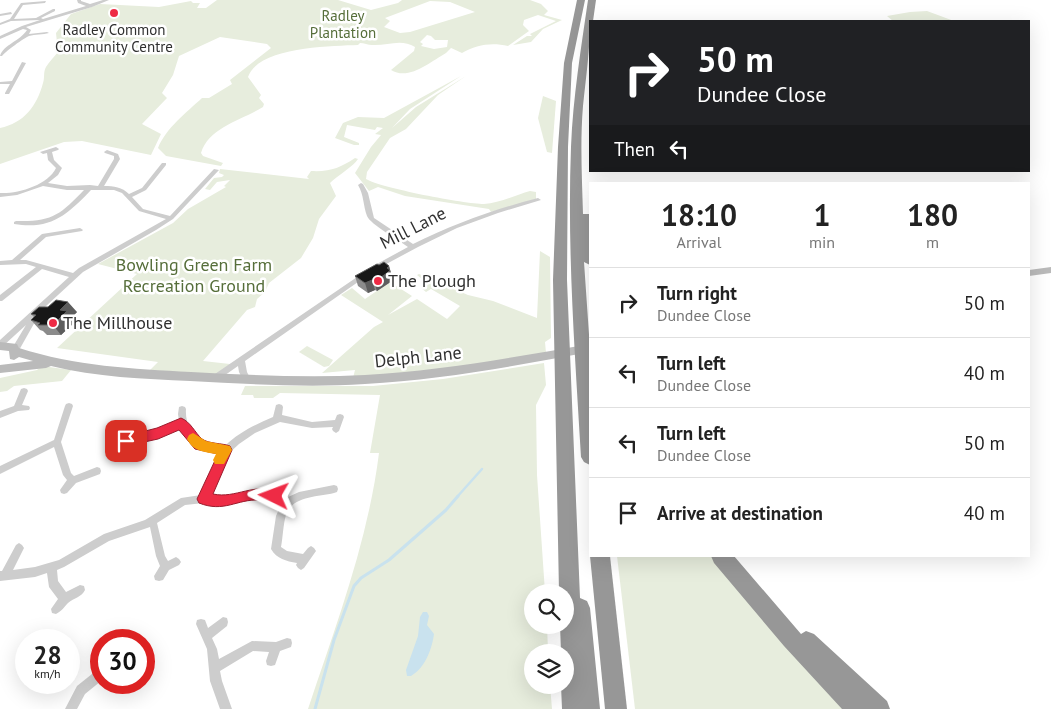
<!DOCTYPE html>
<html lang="en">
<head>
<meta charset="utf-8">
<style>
  body { margin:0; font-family:"PT Sans",sans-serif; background:#f6f6f6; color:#222; height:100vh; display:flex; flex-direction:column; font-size:19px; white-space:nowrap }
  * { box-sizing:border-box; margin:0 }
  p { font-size:16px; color:#767676 }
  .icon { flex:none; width:28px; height:28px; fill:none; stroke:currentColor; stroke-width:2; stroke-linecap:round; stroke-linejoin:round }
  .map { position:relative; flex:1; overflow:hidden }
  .panel { position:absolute; left:589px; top:182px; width:441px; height:375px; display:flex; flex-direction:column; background:#fff; border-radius:0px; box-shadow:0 5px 20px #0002 }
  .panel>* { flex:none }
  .guide { position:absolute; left:589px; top:20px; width:441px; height:152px; border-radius:0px; box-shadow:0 5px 20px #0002; background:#202124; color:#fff; overflow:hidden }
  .controls { position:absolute; left:524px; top:584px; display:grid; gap:10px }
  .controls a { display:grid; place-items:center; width:50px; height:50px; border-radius:50%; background:#fff; box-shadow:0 5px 20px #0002; font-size:25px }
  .speed { position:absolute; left:15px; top:629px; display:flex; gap:10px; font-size:25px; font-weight:700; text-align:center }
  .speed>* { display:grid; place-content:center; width:65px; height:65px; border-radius:50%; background:#fff; box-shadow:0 5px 20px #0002; line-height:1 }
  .speed small { font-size:12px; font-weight:400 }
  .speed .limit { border:8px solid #d22; background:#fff; color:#111 }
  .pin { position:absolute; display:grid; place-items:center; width:42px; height:42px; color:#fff; margin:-21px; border-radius:10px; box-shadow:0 2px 8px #0006 }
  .me { position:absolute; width:55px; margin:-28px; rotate:273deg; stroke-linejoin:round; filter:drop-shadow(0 0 4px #0008) }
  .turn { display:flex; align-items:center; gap:18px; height:105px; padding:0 25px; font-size:22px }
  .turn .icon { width:65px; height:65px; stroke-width:2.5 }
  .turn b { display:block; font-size:35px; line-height:42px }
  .then { display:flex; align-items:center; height:48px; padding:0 25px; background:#0003; gap:10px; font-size:19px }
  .eta { display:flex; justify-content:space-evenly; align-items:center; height:85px; text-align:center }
  .eta b { font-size:30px; font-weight:600; line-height:35px }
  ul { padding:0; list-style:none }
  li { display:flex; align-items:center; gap:15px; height:70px; padding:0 25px; border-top:1px solid #e0e0e0 }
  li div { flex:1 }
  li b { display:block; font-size:19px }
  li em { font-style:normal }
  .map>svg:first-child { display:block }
  .green { fill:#e7eddd; fill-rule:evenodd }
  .water { fill:#c9e2ee }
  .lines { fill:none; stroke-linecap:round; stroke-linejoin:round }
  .stream-far1 { stroke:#c9e2ee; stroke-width:2.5 }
  .stream { stroke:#c9e2ee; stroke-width:3 }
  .street { fill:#cdcdcd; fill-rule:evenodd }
  .secondary { fill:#bababa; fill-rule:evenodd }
  .highway { fill:#979797; fill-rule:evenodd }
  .wall { fill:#8b8b8b }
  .shaded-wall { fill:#5d5d5d }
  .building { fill:#171717; stroke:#5d5d5d }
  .route { fill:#ee2b45; stroke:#9b1c2d }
  .slow { fill:#f59e0b }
  .poi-dot { fill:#ee2b45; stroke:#fff; stroke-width:2 }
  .labels { text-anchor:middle; stroke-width:5; stroke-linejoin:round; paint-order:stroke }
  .far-park-label { font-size:15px; fill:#566e3a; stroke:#fff }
  .far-poi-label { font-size:15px; fill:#303030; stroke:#fff }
  .street-label { font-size:18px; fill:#303030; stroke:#fff }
  .park-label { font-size:18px; fill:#566e3a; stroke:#fff }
  .poi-label { font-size:18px; fill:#303030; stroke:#fff; text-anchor:start }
</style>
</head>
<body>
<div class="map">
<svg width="1051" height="709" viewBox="0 0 1051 709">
  <rect width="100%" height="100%" fill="#fff"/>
  <g class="green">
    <path d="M217,0H338L371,10L398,3L402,0H530L541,4L548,11L544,15L562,20L543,29L531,42L513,45L527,36H532L530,34L556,21L538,15L524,20L523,25L529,31L508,46C491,42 476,45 462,53L449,47L451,48L446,53C430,62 409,81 391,70L414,51L415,47C401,38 387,46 372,45C368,45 364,43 360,43L358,45C330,46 258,47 248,77L261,95L259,98L264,104L263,107C243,120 209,127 201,153L203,156L223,163L221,166L166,156L158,148C166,128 187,112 202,98H209L232,84L230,80L271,48L267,44L220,37L179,56L173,75L162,93L167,98L142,124L161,134L151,155L82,141L64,142L0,164V128C24,123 37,106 43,83C45,78 43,72 46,67C49,62 54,57 58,52L56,33L71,14L100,4L159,7L191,1L193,3H200L197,8H206ZM430,1L450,2L475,12L410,32L400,33L384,27L390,21L385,18ZM427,35L431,36L435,40H448L447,47L434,49L421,46L423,44L420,42Z"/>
    <path d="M927,11L954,21H893L887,16L910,12Z"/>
    <path d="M461,76L410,109L392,128L416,107L466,76L438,95L406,129L390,138L367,172L366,179C381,188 465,204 484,204C499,203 516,195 530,191L536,192V199L491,212L489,209L405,196L378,187L369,191L355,173L371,147L381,135L375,134L383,128L377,127L375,130L347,125L344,137L359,143V145H354L335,138L343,123L358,117L384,118Z"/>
    <path d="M543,96L556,101L552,153L547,152L538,118Z"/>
    <path d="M355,158L358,159C354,166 337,176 330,183L336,196L319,219L313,238L301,258L269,283L265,292L257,299L255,307L247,310L203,361L230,364L229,372L220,376L149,371L158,362L57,348L137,274L98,264L173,223L188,209L226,187L224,186L230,180L217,182L210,190L205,189L214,178L222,177L224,175L219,173L220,169L309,179L307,177L311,171C330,172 340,168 355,158Z"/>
    <path d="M540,251L550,257L551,338L545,342L546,353L430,373L353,378L355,370L322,373L374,327L383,322L341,295L352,288L365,299L390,282L412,296L388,315L417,299L447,319L460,306L431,289L426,292L421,288L428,284L417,275L419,274L468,295L493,301L537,318Z"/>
    <path d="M307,346L333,360L329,366L324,367L299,352Z"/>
    <path d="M544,363L546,385L536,405L537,475L545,592H532V625H547L548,652H532V685H550L552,709H308C336,625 368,541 379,453H370L380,395L280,393L273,398H254L253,395H241L245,386H373L443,379Z"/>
    <path d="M42,366L71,370L62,381L14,386L7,391L0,392V378L37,370Z"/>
    <path d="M617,556H717L853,709H635Z"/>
  </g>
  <path class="water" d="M423,612H427L429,616L427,625L434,634C432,649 425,668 411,676H407L406,670L418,636L420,617Z"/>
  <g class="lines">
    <path class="stream-far1" d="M457,497L482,469"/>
    <path class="stream" d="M315,709L334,640L354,586L361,578L389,560L446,510L458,496"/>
    <g class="street">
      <path d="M77,0H81V1L90,4L103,0H109L92,7L26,27L31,30L29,34L47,32L49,33C43,35 35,34 29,36C24,38 6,51 2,56H0C3,45 20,41 27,30L23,29L0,39V36L22,26L40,20L11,21L0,25V23L10,19L21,3L46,1L45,3L23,5L14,19L36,18L53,9H55V11L41,18L43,19L86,6L78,3Z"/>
      <path d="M11,12L12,14L0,16V14Z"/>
      <path d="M22,62L26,63L9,94H5V93L10,84H0V82L12,81Z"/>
      <path d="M56,147L59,149L58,150L52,152L54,160L62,168L58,175L48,183L67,186L90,185L98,186L114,159V156L105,153L104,152L107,150L118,154L120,159L104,186C114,186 122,187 129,194L142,188L162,163H166V165L146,190L132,197L143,209L170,216L214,169L219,170L173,219L156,230L83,272L33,318L36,320L18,352L15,353L11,350L26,325L3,346L0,347V340L69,277L42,269L2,301H0V295L36,267L26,264L0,265V261L12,260L42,234L80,228L83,230L82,231L46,237L20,260H26L73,273L79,268L166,219L139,211L122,193L114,190H91C67,215 51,230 14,224V222L16,221C52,222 60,215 84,190H67L43,186L17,195L0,197V193C18,194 48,185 56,168L48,160L47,153L43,154L40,152Z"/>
      <path d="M361,183L363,184L368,193L374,218L413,244C454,224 495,209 538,198L541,200L498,213L457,228L418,247L377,269H375L374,267L375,265L408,247C400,241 370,224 367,216C363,205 364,195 358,185Z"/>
      <path d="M363,273H365L368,275L245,361L247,372L251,380L250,382H244L239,372L238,366L218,380H212L211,378L212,376Z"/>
      <path d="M24,388L27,389L28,391L22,405L29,406L30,408L29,410L18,411L0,418V411L14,406L21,389Z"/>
      <path d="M69,403L72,404L73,406L61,442L71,473L74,476L97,467L100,468L101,471L100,474L76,483L67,493L64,494L61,493L60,490L67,480L63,475L54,447L0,474V466L54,440L65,406L66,404Z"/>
      <path d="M279,404L282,405L283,407L282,415L312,422L335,420L337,415L340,414L343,415L344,417L339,431L336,433L333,431L332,429L333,427L312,428L280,422L255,433L239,444L226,456L210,496L220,498L263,489L286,498L299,492L334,485L337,486L338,489L337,492L334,493C317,497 292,496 286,515C283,525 283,537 281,547L287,551L303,554L308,548L311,546L314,548L316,551L304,568L301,570L298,568L296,565L297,563C286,561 277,559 271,549L276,516L281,505L263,497L220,506L204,503L185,505L157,523L165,556L168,561L176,557L179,559L181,562L179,565L169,570L163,580L159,581L155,580L154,576L160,566L156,556L150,527L109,541L64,567L57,570L58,581L66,592L80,585L84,586L85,590C82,597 74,598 68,603C64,607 62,611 56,614L52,613L51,609L58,599L49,587L47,573L35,577L0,581V571H2L16,545L19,543L22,545L24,548L13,570L35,567L59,560L104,534L145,520L181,498L201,495L219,453C201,451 188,446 181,428L159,437L145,440V450L144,453L141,454L138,453L137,450V442L126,445L123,444L122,441L123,438L158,430L179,421L178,414L179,407L182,406L185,407L186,409C185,422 191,438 205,443C211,446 219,446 225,446C239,432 255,425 273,417L276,405Z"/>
      <path d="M223,617L227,618L228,622L227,626L212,638L217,649L219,659L252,641L276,642L287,638L291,639L292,643L291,647L280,651L275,665L271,666L267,665L266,661L269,652L253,651L220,671L222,681L232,709H220L210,681L207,649L196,624L197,620L201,619L205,620L208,628Z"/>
      <path d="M101,669V681L85,694L77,709H65L77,686L97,670Z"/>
    </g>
    <g class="secondary">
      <path d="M1051,267V273L1029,276V270Z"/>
      <path d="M0,342L17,344L19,348C75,366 133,369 191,372C249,375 307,378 365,375C441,371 515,357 590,344V352C515,366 441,380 365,384C307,388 248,384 190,381C144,379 96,377 51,366L46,368L0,373V365L33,361L19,357L14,360L10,359L9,351L0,350Z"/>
    </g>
    <g class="highway">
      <path d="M577,0H585L572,63L568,147L567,280L580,598L587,601L590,608L600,709H562L561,685H565V652H561L560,625H565V592H559L553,280L558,147L564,63Z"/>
      <path d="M588,0H596L593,21H590C590,50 586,77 583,106C580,142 582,178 583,214H590V265L584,262L590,349V465L584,462L581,457C575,354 567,250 571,147C573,97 581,49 588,0Z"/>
      <path d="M590,556H610L627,709H605Z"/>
      <path d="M711,556H734L801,634L806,631L814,634L887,701L890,709H842L784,646L714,563Z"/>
    </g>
  </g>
  <g class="wall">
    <path d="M389,266L393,280L389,283L377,291L375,290L368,293L358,286L355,276Z"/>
    <path d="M48,307L77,312L72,317L76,321L61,335H47L43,331L40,330L31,320L34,317L31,314Z"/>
  </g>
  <g class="shaded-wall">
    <path d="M389,266L393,280L389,283L377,291L374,282Z"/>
    <path d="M372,280L375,290L368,293L365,283Z"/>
    <path d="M68,302L77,312L72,317L76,321L61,335L53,325L60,310Z"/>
  </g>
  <g class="building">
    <path d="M384,262L389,266L387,268L390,270L387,273L374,282L372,280L365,283L355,276L377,264L379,265Z"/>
    <path d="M56,300L68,302L60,310L67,311L53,325H38L40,323L31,320L36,315L31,314L39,307H48Z"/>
  </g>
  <path class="route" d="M181,418C191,422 195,433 202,439C209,444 222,443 230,446L232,450L213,494C236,499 254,482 279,492L281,496L279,501C272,504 267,500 259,500C237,499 224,513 199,503L197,499L218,454L195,449L179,430L158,439L126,446L120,441L122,437L157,428Z"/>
  <path class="slow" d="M193,433L206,441L230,446L232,450L224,464H215L213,460L216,454C204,452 193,451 187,439L189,435Z"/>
  <g class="poi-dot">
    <circle cx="114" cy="13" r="5"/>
    <circle cx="378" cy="281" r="5"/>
    <circle cx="53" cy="323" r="5"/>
  </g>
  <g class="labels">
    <g class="far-park-label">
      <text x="343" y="21">Radley<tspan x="343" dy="17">Plantation</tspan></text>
    </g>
    <g class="far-poi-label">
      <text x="114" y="35">Radley Common<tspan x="114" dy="17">Community Centre</tspan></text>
    </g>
    <g class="street-label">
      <text transform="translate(413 228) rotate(-27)" y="6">Mill Lane</text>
      <text transform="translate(418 357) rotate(-6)" y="6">Delph Lane</text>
    </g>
    <g class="park-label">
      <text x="194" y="271">Bowling Green Farm<tspan x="194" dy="21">Recreation Ground</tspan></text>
    </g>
    <g class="poi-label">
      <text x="388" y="287">The Plough</text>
      <text x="63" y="329">The Millhouse</text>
    </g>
  </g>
</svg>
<div class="controls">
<a><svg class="icon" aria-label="search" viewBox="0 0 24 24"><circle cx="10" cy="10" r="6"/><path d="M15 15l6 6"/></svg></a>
<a><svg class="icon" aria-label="layers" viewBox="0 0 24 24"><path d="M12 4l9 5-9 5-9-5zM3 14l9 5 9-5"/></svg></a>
</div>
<div class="speed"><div>28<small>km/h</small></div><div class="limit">30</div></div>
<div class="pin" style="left:126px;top:441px;background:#d93025"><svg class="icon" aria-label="arrive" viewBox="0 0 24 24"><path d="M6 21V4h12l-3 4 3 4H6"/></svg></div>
<svg class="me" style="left:274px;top:496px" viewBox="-20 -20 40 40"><path d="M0-17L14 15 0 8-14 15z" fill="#ee2b45" stroke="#fff" stroke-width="4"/></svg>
<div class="guide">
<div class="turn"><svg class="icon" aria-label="right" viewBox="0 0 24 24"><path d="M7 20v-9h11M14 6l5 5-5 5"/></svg><div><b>50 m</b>Dundee Close</div></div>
<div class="then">Then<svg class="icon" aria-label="left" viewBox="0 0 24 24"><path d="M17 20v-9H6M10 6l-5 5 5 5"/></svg></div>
</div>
<section class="panel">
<div class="eta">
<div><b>18:10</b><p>Arrival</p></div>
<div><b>1</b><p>min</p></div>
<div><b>180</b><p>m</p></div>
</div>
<ul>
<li><svg class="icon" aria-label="right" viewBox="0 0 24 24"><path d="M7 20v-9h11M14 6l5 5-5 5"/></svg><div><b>Turn right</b><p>Dundee Close</p></div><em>50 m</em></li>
<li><svg class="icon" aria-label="left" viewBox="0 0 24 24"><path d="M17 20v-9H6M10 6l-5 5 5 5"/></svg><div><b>Turn left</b><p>Dundee Close</p></div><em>40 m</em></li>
<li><svg class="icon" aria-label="left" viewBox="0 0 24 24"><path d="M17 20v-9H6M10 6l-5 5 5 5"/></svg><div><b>Turn left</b><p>Dundee Close</p></div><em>50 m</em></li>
<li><svg class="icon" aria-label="arrive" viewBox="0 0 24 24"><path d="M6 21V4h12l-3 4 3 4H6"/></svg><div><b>Arrive at destination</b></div><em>40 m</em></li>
</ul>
</section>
</div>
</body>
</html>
